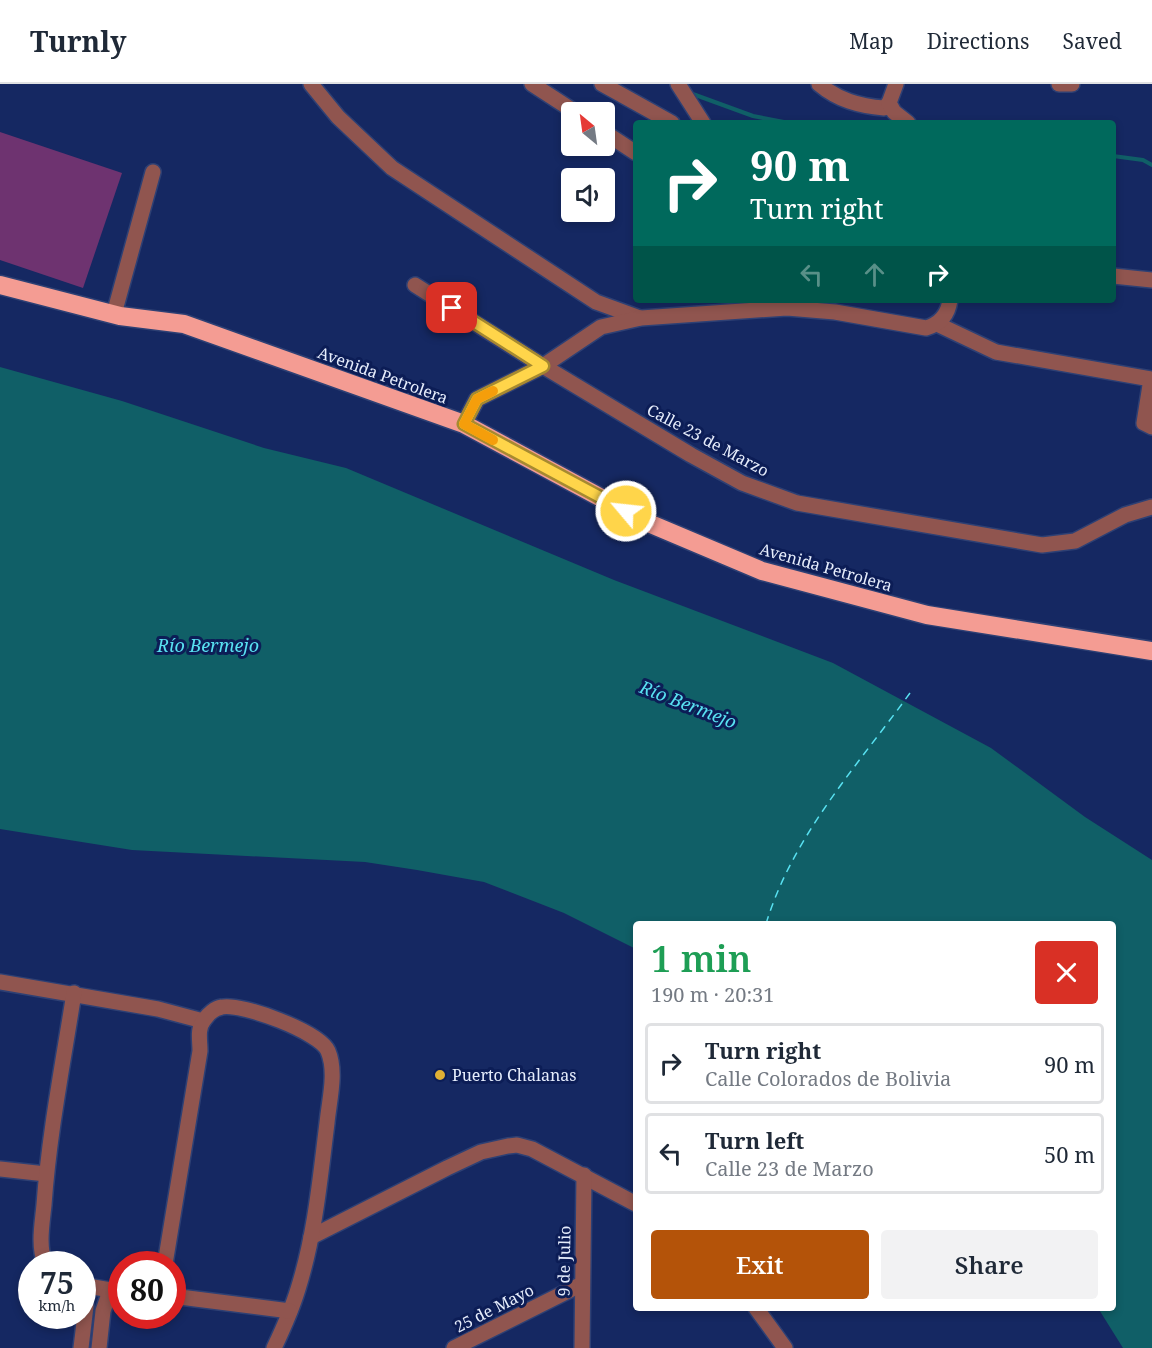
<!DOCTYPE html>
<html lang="en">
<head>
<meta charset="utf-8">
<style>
  body { margin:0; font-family:"Noto Serif",serif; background:#f2f2f3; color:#1f2937; height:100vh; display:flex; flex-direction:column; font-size:22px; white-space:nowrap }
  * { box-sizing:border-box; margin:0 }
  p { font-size:20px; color:#747a83 }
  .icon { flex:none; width:33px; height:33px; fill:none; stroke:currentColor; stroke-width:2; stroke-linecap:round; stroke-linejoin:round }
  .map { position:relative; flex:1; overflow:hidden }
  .details { position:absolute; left:633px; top:837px; width:483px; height:390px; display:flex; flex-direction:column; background:#fff; border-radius:6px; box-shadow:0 3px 9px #0003 }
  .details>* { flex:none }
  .hud { position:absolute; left:633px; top:36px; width:483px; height:183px; border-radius:6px; box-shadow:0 3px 9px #0003; background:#00695c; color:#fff; overflow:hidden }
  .needle { width:39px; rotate:331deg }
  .controls { position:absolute; left:561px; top:18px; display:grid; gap:12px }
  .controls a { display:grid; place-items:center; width:54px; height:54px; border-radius:6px; background:#fff; box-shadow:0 3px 9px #0003; font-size:30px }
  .speed { position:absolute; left:18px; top:1167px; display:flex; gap:12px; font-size:30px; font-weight:700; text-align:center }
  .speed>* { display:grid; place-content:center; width:78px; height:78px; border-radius:50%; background:#fff; box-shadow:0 3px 9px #0003; line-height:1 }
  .speed small { font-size:15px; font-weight:400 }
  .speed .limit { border:9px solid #d22; background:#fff; color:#111 }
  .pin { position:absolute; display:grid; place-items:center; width:51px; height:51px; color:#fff; margin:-26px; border-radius:12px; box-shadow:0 3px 9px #0006 }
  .me { position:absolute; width:66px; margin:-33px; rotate:298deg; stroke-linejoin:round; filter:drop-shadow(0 0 4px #0008) }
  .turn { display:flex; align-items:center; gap:21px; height:126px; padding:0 18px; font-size:27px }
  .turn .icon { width:78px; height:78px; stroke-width:2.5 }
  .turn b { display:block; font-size:42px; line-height:51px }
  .lanes { display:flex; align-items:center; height:57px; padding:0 18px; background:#0003; justify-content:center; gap:30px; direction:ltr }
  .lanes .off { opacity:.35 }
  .round { display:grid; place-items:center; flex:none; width:63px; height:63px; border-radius:6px; background:#f2f2f3 }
  .head { display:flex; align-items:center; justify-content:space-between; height:102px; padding:0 18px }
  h1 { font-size:36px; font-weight:600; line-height:45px; color:#1e9e55 }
  .cta { display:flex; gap:12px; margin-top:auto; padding:12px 18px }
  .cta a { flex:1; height:69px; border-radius:6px; background:#b45309; color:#fff; font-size:24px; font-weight:600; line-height:69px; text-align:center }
  .cta a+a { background:#f2f2f3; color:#1f2937 }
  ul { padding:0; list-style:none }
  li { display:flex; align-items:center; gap:18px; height:81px; margin:0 12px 9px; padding:0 6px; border:3px solid #e0e1e3; border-radius:6px }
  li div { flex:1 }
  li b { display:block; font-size:22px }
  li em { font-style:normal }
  header { display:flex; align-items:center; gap:36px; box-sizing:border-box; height:84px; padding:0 30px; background:#fff; border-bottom:2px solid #e0e1e3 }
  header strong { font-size:28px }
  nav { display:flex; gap:33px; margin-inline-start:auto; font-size:21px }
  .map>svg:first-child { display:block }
  .green { fill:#6e3370 }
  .water { fill:#105f67 }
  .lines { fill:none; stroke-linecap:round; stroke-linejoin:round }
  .stream { stroke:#105f67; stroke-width:4 }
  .ferry { stroke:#58e1f1; stroke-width:1.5; stroke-dasharray:8 6; stroke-linecap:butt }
  .minor-casing { stroke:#2e4074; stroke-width:18 }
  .highway-casing { stroke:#2e4074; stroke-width:21 }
  .minor { stroke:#90554f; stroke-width:15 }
  .highway { stroke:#f49c93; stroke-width:18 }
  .route-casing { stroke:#a68a30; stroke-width:15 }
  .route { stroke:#ffd54a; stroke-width:10 }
  .slow { stroke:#f59e0b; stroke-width:10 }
  .poi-dot { fill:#e0b034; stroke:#0c1d56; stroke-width:2 }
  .labels { text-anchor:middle; stroke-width:6; stroke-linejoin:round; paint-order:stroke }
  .street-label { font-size:16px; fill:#e6edfc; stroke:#0c1d56 }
  .poi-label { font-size:16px; fill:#e6edfc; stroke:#0c1d56; text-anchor:start }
  .water-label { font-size:18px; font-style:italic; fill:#58e1f1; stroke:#0c1d56 }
</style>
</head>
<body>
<header>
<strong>Turnly</strong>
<nav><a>Map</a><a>Directions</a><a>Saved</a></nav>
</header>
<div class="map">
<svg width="1152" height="1264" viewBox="0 0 1152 1264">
  <rect width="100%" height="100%" fill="#152862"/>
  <path class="green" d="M0,48L122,89L83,204L0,176Z"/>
  <path class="water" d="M0,283L122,317L264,364L346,384L614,496L833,579L991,664L1085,733L1152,776V1264H1123L1098,1224H1113V840H636V865L564,829L484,798L417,786L365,778L132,766L0,745Z"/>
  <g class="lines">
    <g class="stream">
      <path d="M690,9L753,32L789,39"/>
      <path d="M1113,72L1143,76L1152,81"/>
    </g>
    <path class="ferry" d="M766,840C792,753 857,682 910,609"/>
    <g class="minor-casing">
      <g id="minor">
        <path d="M311,0L338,33L392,84L596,218L640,234"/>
        <path d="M532,0L575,28"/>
        <path d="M602,0L672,39"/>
        <path d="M678,0L703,39"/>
        <path d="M819,0C838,16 859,22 884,24L889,19"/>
        <path d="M896,0L889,19L894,28L908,39"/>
        <path d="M1059,0H1072"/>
        <path d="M604,48L636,69"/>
        <path d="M1113,192L1152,196"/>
        <path d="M415,201L543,282L691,371L742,399L797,419L1042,461L1075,457L1125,431L1152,423"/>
        <path d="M114,230L153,88"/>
        <path d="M937,240L996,268L1151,295L1144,339L1152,343"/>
        <path d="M464,340L477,315L543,282L601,243L641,234L787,224L835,228L926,244C940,240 948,231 950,216"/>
        <path d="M0,898L158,925L203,937"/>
        <path d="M0,1085L46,1090"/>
        <path d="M311,1153L447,1084L481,1068L508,1062L517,1061L532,1065L636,1120"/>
        <path d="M45,1180C38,1161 42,1141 44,1121C49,1050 63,979 74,909"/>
        <path d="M165,1180L200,967C200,956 197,945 204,936C208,930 215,924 222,923C242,919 320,948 328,967C337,988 329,1017 327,1039C320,1095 315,1151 298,1205C292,1225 283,1245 274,1264"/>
        <path d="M82,1201L122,1208"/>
        <path d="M172,1212L290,1227"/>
        <path d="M756,1224L785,1264"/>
        <path d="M81,1264L86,1222L82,1206"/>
        <path d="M99,1264L103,1227L110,1207"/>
        <path d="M454,1264L582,1200"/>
        <path d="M582,1264L584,1091"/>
      </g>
    </g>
    <g class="highway-casing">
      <path id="highway" d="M0,201L120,232L184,240L464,340L646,438L762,487L927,531L1152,567"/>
    </g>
    <use href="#minor" class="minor"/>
    <use href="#highway" class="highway"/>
  </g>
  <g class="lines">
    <g class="route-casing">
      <path id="route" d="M452,224L543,282L477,315L464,340L626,427"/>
    </g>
    <use href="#route" class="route"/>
    <path class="slow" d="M493,307L477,315L464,340L493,356"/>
  </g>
  <circle class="poi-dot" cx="440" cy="991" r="6"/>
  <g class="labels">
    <g class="street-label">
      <text transform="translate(383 291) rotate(20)" y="6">Avenida Petrolera</text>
      <text transform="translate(708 356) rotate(28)" y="6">Calle 23 de Marzo</text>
      <text transform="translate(826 483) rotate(16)" y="6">Avenida Petrolera</text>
      <text transform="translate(564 1177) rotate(-89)" y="6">9 de Julio</text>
      <text transform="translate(494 1224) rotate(-27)" y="6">25 de Mayo</text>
    </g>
    <g class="poi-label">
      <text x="452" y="997">Puerto Chalanas</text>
    </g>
    <g class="water-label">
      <text x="208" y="568">Río Bermejo</text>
      <text transform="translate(688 621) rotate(21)" y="6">Río Bermejo</text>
    </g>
  </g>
</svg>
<div class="controls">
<a><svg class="needle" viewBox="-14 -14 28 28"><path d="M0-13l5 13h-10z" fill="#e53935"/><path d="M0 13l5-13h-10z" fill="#747a83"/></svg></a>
<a><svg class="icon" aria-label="sound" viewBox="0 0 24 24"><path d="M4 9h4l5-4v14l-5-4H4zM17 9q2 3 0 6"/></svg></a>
</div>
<div class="speed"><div>75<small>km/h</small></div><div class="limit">80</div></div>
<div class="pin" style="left:452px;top:224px;background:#d93025"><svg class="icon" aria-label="arrive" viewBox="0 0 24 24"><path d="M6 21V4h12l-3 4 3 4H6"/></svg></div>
<svg class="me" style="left:626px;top:427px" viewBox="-20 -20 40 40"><circle r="17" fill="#ffd54a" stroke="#fff" stroke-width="3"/><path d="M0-11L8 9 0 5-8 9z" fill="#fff"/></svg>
<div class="hud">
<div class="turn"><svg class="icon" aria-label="right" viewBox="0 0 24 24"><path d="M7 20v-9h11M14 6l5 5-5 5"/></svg><div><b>90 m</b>Turn right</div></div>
<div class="lanes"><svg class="icon off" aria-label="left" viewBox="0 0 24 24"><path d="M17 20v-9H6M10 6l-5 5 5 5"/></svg><svg class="icon off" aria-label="ahead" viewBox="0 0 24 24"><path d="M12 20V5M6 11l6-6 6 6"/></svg><svg class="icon" aria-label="right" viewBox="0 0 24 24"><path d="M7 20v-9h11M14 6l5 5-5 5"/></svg></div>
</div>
<section class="details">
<div class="head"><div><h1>1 min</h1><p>190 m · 20:31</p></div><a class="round" style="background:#d93025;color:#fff"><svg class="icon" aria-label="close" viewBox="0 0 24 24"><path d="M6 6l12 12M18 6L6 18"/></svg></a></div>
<ul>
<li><svg class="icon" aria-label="right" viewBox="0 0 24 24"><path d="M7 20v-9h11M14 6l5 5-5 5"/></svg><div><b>Turn right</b><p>Calle Colorados de Bolivia</p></div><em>90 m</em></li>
<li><svg class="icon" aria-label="left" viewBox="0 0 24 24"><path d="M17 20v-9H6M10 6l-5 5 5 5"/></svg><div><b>Turn left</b><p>Calle 23 de Marzo</p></div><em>50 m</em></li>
</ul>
<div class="cta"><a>Exit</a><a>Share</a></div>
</section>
</div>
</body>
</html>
